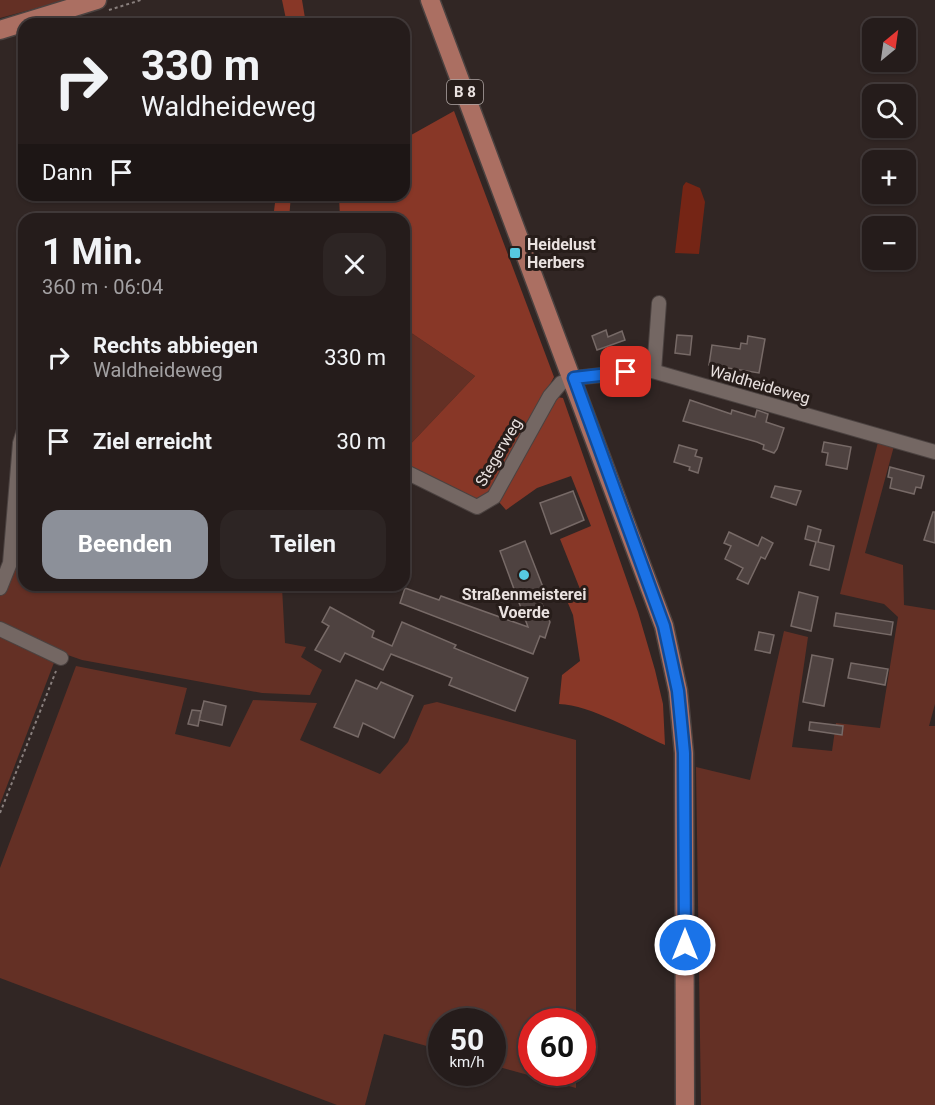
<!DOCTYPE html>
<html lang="de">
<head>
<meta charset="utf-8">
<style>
  body { margin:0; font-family:Roboto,sans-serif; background:#2d2524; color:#f1f3f6; height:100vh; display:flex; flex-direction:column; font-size:22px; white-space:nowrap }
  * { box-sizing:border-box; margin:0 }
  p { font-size:20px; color:#a3a1a3 }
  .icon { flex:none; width:33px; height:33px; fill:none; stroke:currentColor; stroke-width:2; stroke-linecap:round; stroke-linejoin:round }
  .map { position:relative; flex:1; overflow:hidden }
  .drawer { position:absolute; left:18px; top:213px; width:392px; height:378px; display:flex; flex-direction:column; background:#251c1b; border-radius:18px; box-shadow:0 2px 4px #0004,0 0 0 2px #423a3a }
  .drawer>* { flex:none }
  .guide { position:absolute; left:18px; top:18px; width:392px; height:183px; border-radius:18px; box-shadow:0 2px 4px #0004,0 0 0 2px #423a3a; background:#251c1b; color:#f1f3f6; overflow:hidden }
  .needle { width:39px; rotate:29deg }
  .tools { position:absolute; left:862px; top:18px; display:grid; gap:12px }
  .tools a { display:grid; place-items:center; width:54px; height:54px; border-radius:12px; background:#251c1b; box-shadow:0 2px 4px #0004,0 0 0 2px #423a3a; font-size:30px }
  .speed { position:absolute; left:428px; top:1008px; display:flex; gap:12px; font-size:30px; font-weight:700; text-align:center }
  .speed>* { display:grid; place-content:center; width:78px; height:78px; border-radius:50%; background:#251c1b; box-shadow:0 2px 4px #0004,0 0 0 2px #423a3a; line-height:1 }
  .speed small { font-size:15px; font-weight:400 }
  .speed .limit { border:9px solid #d22; background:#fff; color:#111 }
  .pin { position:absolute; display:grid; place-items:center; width:51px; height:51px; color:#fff; margin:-26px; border-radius:12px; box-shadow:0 3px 9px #0006 }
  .me { position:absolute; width:66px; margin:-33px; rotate:0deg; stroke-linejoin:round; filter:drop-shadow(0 0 4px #0008) }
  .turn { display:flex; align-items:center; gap:21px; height:126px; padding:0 24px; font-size:27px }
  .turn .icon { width:78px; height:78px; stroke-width:2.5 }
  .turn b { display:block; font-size:42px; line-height:51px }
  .then { display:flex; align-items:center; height:57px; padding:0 24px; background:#0003; gap:12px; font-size:22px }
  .round { display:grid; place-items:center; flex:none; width:63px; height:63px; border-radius:18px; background:#2d2524 }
  .overview { display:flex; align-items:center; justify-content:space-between; height:102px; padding:0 24px }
  h1 { font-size:36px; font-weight:700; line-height:45px }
  .primary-button { display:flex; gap:12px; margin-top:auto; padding:12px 24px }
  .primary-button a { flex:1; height:69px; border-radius:18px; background:#8c9099; color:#fff; font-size:24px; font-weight:700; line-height:69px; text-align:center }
  .primary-button a+a { background:#2d2524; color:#f1f3f6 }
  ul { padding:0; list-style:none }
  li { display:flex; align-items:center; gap:18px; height:84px; padding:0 24px }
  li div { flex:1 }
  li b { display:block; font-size:22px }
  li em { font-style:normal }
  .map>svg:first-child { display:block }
  .green { fill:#643025 }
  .forest { fill:#883727 }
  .water { fill:#752515 }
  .building { fill:#4e4240; stroke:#776a67; stroke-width:1.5 }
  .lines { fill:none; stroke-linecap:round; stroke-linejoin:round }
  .minor-casing { stroke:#4b4240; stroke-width:16 }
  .major-casing { stroke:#4b4240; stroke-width:21 }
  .path { stroke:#897f7d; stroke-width:2; stroke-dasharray:3 3; stroke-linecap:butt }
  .minor { stroke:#746763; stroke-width:14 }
  .major { stroke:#ab6f62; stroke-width:18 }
  .route-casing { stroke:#114b97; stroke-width:15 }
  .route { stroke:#1a73e8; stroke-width:10 }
  .poi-dot { fill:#56c9e1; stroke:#271d1a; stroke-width:2 }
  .labels { text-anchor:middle; stroke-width:6; stroke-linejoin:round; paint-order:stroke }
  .shield { fill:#271d1a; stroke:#b0a7a5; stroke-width:1.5 }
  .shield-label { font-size:15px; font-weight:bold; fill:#eae2e0 }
  .poi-label { font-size:16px; font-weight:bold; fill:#eae2e0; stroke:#271d1a; text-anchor:start }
  .street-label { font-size:16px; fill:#eae2e0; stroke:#271d1a }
</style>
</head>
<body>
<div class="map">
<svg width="935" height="1105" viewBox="0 0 935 1105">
  <rect width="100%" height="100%" fill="#312624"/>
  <g class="green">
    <path d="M0,0H67L0,18Z"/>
    <path d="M404,328L475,376L404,451Z"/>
    <path d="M878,442L894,446L865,553L903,565L904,605L935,610V704L929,726H935V1105H701L696,767L750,780L784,631L808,637L792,747L832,751L836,723L880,728L898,617L884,604L840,594Z"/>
    <path d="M24,463V585H261L282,587L285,643L306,647L301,657L322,670L310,695L262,693L82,660L39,645L0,624V596L6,586Z"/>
    <path d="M0,633L55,660L0,804Z"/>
    <path d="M76,666L187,688L175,734L230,747L253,700L317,703L300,740L380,774L408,742L424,705L437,702L576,740V1021L531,1022V1072L576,1073V1088L492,1065V1022H441V1050L384,1034L365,1105H337L0,978V868Z"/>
  </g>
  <g class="forest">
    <path d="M282,0H302L306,24H287Z"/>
    <path d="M454,111L554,377L492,488L481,498L472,499L404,465V451L475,376L404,328V219H340L339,195H404V139Z"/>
    <path d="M276,195H291L289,219H273Z"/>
    <path d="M557,397L563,398L638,612L655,670L663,704L665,745C635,732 591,705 559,704L562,675L580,661L573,615L565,596L580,589L560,539L591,526L571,476L537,488L506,510L499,502Z"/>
  </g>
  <path class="water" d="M686,182L700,188L705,202L699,254L675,253L683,186Z"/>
  <g class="building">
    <path d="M606,330L608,337L622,331L625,340L597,350L592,336Z"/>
    <path d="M677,335L692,336L690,355L675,353Z"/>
    <path d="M748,336L765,339L759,373L709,365L712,345L740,349L741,343L747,344Z"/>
    <path d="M690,400L731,414L732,410L755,417L757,410L768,414L766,422L784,428L777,449L774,453L763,449L764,445L757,442L683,421Z"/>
    <path d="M824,442L851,447L847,469L826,465L828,453L822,452Z"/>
    <path d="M679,445L697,450L695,456L702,458L698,473L689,470L690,467L674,462Z"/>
    <path d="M890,467L924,476L921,488L916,487L914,494L890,488L892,478L888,477Z"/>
    <path d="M775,486L801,491L796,505L771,497Z"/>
    <path d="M573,491L584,520L551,534L540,503Z"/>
    <path d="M933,512H935V543L924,540Z"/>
    <path d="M808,526L821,530L818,542L834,546L829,570L810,565L816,542L805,539Z"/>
    <path d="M729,532L758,546L762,537L773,543L765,559L761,557L748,584L737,579L743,568L725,559L731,546L724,543Z"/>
    <path d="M525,541L548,600L541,602L550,622L545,638L540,636L533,654L400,603L405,588L439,600L441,596L528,627L500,551Z"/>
    <path d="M799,592L818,597L811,631L791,626Z"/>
    <path d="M330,607L374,631L372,637L392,646L402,622L456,645L454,648L528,678L515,711L449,685L452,678L391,654L383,670L345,653L340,662L315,650L329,626L322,622Z"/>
    <path d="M836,613L893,622L891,635L834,626Z"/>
    <path d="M759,632L774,635L770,653L755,650Z"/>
    <path d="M812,655L833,659L824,706L803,702Z"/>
    <path d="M851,663L888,669L885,685L848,678Z"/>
    <path d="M356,680L377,689L381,682L413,696L394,738L363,723L358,737L334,727Z"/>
    <path d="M204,701L226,706L222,725L199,720Z"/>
    <path d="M192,710L201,711L198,726L188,724Z"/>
    <path d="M810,722L843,726L842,735L809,730Z"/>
  </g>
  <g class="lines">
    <g class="minor-casing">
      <g id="minor">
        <path d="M654,371L659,303"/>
        <path d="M404,471L477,507L494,497L550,396L561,383L574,378L649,370L935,452"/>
        <path d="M0,588L10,563L20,443L24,430"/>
        <path d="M0,629L61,658"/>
      </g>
    </g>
    <g class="major-casing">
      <g id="major">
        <path d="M430,0L664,626L678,691L684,753L685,1105"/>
        <path d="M0,30L97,0"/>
      </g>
    </g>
    <g class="path">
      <path d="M109,10L141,0"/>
      <path d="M0,813L56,671"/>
    </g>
    <use href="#minor" class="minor"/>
    <use href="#major" class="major"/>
  </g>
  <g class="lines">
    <g class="route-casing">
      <path id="route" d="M626,372L574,378L664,626L678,691L684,753L685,945"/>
    </g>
    <use href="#route" class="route"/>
  </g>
  <g class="poi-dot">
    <rect x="509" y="247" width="12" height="12" rx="3"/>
    <circle cx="524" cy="575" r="6"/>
  </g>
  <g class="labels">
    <rect class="shield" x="447" y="80" width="36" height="24" rx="4.5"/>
    <g class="shield-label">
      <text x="465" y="97">B 8</text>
    </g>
    <g class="poi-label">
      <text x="527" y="250">Heidelust<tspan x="527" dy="18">Herbers</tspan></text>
      <text x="524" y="600" text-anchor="middle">Straßenmeisterei<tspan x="524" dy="18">Voerde</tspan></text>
    </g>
    <g class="street-label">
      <text transform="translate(760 384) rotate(16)" y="6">Waldheideweg</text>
      <text transform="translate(498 452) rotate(-60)" y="6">Stegerweg</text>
    </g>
  </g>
</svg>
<div class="tools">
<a><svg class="needle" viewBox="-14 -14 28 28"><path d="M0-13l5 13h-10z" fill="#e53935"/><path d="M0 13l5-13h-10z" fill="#a3a1a3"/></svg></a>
<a><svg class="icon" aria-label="search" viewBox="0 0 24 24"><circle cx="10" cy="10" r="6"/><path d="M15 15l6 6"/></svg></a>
<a>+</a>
<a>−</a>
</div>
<div class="speed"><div>50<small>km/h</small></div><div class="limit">60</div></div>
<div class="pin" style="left:626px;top:372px;background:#d93025"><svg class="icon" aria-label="arrive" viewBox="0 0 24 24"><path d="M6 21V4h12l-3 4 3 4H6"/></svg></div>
<svg class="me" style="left:685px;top:945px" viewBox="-20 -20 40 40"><circle r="17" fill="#1a73e8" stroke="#fff" stroke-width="3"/><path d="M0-11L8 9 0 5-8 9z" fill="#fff"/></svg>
<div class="guide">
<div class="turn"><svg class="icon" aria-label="right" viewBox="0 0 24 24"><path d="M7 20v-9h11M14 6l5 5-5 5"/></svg><div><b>330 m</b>Waldheideweg</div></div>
<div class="then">Dann<svg class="icon" aria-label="arrive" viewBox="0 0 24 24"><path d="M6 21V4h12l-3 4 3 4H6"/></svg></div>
</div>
<section class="drawer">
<div class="overview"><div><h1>1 Min.</h1><p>360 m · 06:04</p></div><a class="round"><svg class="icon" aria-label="close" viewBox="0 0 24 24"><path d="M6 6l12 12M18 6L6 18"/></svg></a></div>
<ul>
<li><svg class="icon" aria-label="right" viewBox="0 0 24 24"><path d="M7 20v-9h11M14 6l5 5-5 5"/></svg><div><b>Rechts abbiegen</b><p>Waldheideweg</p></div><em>330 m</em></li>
<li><svg class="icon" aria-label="arrive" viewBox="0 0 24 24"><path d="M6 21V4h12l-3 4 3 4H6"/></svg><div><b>Ziel erreicht</b></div><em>30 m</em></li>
</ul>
<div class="primary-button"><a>Beenden</a><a>Teilen</a></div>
</section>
</div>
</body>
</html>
